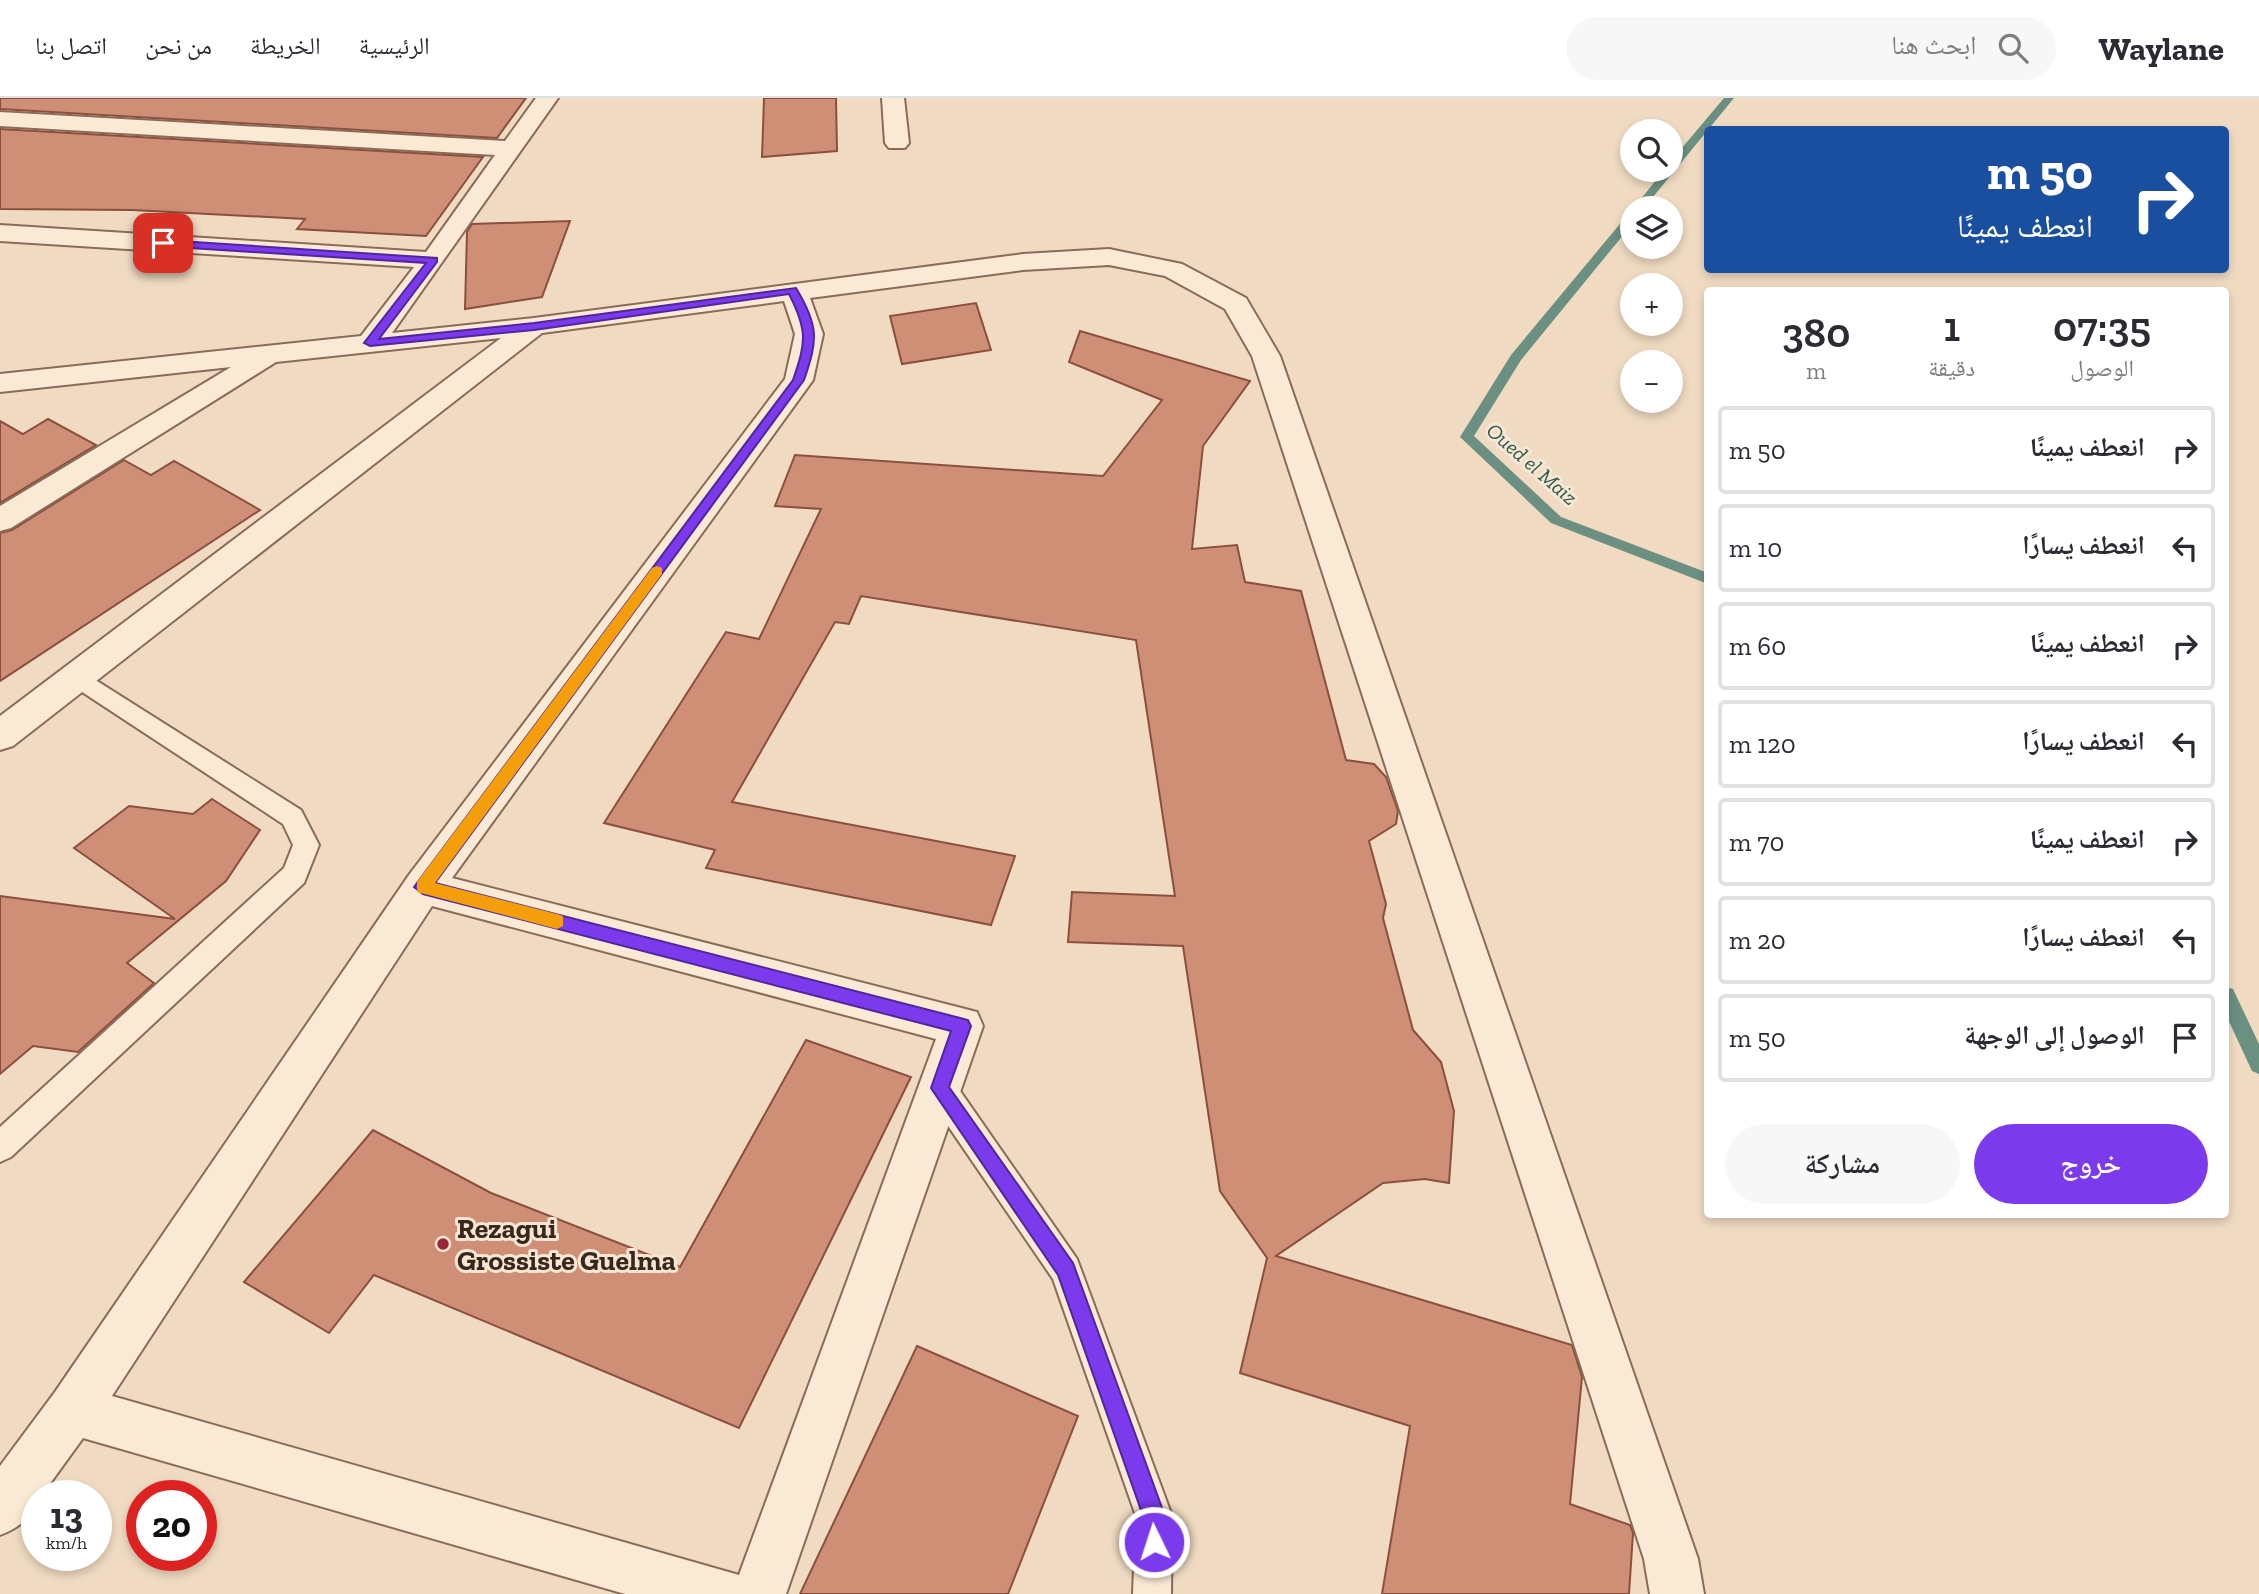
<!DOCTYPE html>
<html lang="ar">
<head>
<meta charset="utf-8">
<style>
  body { margin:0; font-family:"Zilla Slab","Noto Naskh Arabic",serif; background:#f7f7f7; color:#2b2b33; direction:rtl; height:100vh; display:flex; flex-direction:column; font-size:26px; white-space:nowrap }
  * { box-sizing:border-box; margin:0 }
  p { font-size:23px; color:#7c7c81 }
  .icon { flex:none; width:38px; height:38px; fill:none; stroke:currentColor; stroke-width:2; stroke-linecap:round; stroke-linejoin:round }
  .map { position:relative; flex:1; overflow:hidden; direction:ltr }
  .side { position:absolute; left:1704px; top:189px; width:525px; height:931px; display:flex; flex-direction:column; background:#fff; border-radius:7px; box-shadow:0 4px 10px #0003; direction:rtl }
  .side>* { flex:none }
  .hud { position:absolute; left:1704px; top:28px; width:525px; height:147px; border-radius:7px; box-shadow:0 4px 10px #0003; direction:rtl; background:#1a4fa0; color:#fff; overflow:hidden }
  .buttons { position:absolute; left:1620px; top:21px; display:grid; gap:14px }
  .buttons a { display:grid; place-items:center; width:63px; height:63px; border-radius:50%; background:#fff; box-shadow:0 4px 10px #0003; font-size:35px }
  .speed { position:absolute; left:21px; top:1382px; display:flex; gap:14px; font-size:35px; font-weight:700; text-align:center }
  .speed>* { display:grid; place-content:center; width:91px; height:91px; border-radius:50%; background:#fff; box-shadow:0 4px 10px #0003; line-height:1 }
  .speed small { font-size:18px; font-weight:400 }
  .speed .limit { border:10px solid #d22; background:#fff; color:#111 }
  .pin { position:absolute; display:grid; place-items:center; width:60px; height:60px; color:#fff; margin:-30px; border-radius:14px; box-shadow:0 4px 10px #0006 }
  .me { position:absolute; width:77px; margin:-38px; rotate:356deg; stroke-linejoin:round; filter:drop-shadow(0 0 5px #0008) }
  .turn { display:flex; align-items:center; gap:24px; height:147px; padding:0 21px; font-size:32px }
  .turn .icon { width:91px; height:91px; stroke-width:2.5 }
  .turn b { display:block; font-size:49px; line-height:60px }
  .eta { display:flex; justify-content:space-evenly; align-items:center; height:119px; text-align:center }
  .eta b { font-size:42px; font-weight:600; line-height:49px }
  .cta { display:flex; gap:14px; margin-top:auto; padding:14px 21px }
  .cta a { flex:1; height:80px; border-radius:42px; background:#7c3aed; color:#fff; font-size:28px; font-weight:600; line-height:80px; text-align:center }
  .cta a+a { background:#f7f7f7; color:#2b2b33 }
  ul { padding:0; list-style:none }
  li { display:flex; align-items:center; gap:21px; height:88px; margin:0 14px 10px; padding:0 7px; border:4px solid #e1e1e2; border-radius:7px }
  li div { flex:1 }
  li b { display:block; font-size:26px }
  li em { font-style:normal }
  header { display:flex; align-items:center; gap:42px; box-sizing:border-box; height:98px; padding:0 35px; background:#fff; border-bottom:2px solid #e1e1e2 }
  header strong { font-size:33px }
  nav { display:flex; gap:38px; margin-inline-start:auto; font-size:24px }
  .search { width:490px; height:63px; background:#f7f7f7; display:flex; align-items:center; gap:18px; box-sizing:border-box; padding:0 24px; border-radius:38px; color:#7c7c81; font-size:26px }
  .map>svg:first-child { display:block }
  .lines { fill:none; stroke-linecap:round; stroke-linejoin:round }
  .stream { fill:#6b9081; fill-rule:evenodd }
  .building { fill:#cf8e76; stroke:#8a503d; stroke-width:2 }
  .lane-casing { stroke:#8a6b58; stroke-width:4 }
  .street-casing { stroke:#8a6b58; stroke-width:4 }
  .lane { fill:#faead5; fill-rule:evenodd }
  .street { fill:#faead5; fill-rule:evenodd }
  .route { fill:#7c3aed; stroke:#51269a; stroke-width:2 }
  .slow { fill:#f59e0b }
  .poi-dot { fill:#9b2638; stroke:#f7e6d2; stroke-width:2.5 }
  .labels { text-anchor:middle; stroke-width:6; stroke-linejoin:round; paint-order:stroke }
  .far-water-label { font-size:21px; font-style:italic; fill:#2c5950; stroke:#f7e6d2 }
  .near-poi-label { font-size:28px; font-weight:bold; fill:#39261d; stroke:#f7e6d2; text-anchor:start }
</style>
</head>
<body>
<header>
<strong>Waylane</strong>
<div class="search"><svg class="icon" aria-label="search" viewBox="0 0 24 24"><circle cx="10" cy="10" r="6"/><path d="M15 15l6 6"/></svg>ابحث هنا</div>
<nav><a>الرئيسية</a><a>الخريطة</a><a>من نحن</a><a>اتصل بنا</a></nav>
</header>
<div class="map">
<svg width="2259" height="1496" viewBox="0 0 2259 1496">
  <rect width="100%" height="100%" fill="#f0dbc2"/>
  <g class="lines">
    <g class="stream">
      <path d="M1724,0H1734L1644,110L1633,111L1664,72H1671V63Z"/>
      <path d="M1633,114V125L1521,262L1474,338L1561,419L1708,475V486L1551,425L1460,339L1511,257L1629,115Z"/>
      <path d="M2226,889L2233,891L2259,946V976L2252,973L2226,917Z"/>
    </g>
  </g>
  <g class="building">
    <path d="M0,0H526L497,40L0,11Z"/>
    <path d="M764,0H836L837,53L762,59Z"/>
    <path d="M0,31L483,59L426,138L297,131L305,121L132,112L0,111Z"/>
    <path d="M570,123L542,199L465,211L467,134L472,126Z"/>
    <path d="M976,205L991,252L902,266L890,218Z"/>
    <path d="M1080,233L1250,283L1203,348L1192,451L1237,447L1245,484L1301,493L1346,662L1374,666L1386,679L1398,713L1396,726L1369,743L1386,806L1383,820L1413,932L1441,964L1454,1013L1449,1085L1425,1081L1383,1085L1276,1158L1572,1247L1582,1279L1570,1406L1630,1427L1633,1435L1629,1496H1382L1410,1328L1240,1275L1267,1160L1220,1093L1183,848L1068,844L1072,794L1175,798L1136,542L861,498L849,526L835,524L732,704L1015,758L991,827L706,770L715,752L604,725L726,534L759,541L821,411L775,408L795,357L1103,378L1162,302L1069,264Z"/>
    <path d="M48,321L96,347L0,405V323L23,336Z"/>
    <path d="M124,362L151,377L174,363L260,412L0,583V435L12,432Z"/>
    <path d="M212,701L260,732L226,783L127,865L154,885L78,954L33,948L0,976V798L175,821L74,750L129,708L193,716Z"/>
    <path d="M806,942L911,979L739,1330L374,1177L329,1235L244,1184L373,1032L491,1095L680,1169Z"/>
    <path d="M917,1248L1078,1318L1008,1496H800Z"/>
  </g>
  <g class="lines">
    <g class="lane-casing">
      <g id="lane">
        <path d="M78,571L301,712L319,747L304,785L11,1059L0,1064V1029L284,770L293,747L283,726L70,586L66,580L70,574Z"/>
        <path d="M940,976L951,980L1077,1161L1172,1418L1171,1496H1133L1136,1418L1053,1181L929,1000L925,990L929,980Z"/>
      </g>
    </g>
    <g class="street-casing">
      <g id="street">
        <path d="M536,0H558L392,235L534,220L1023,156L1109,151L1182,166L1246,200L1280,258L1698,1461L1704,1496H1650L1644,1461L1252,258L1225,211L1165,178L1109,167L1023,172L810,200L823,236L813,282L452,780L977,914L983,928L786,1496H625L83,1340L41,1398H37C37,1418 16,1431 0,1437V1368L55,1294L409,777L785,281L795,236L784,203L542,235L13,648L0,652V618L501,240L276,264L11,430L0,433V408L231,269L0,294V276L361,238L414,169L0,143V127L426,154L495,57L0,28V14L505,43ZM432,808L936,941L739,1477L112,1298Z"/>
        <path d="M882,0H904L909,45L905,50H889L885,45Z"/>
      </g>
    </g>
    <use href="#lane" class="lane"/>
    <use href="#street" class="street"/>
  </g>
  <path class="route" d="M163,142L437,160V164L379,241L534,225L796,190C819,228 818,242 804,282L435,785L968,922L971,928L949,989L1073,1165L1165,1418L1161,1452L1154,1455L1146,1452L1143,1444V1418L1058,1177L931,990L951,933L423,796L414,789L793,282C806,244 808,233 789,196L534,232L370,248L364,245L426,165L159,148V143Z"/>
  <path class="slow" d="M657,468L662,470V476L435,785L557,816L563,818V828L557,831L417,794V784L652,470Z"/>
  <circle class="poi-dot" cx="443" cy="1146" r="7"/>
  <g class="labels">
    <g class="far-water-label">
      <text transform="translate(1532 366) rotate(41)" y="7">Oued el Maiz</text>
    </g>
    <g class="near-poi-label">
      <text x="457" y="1140">Rezagui<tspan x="457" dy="32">Grossiste Guelma</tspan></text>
    </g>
  </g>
</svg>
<div class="buttons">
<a><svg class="icon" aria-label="search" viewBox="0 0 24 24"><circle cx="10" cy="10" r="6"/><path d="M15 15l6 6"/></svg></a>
<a><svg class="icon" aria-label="layers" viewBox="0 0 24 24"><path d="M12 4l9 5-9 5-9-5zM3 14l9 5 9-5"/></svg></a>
<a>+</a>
<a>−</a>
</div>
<div class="speed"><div>13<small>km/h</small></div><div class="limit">20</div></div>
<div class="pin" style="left:163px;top:145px;background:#d93025"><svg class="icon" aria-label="arrive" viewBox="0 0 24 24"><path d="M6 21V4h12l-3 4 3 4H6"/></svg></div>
<svg class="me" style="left:1154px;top:1444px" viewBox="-20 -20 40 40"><circle r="17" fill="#7c3aed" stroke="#fff" stroke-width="3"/><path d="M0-11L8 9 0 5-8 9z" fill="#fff"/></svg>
<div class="hud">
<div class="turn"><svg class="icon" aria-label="right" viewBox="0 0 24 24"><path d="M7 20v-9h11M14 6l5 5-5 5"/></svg><div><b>50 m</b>انعطف يمينًا</div></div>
</div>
<section class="side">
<div class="eta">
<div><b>07:35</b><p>الوصول</p></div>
<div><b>1</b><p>دقيقة</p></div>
<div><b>380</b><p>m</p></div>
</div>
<ul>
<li><svg class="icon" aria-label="right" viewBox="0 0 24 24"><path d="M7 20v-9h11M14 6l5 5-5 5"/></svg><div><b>انعطف يمينًا</b></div><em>50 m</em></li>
<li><svg class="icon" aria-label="left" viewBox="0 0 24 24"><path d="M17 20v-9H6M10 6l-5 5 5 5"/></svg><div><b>انعطف يسارًا</b></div><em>10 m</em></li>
<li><svg class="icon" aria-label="right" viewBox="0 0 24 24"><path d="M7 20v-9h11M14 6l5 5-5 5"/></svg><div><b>انعطف يمينًا</b></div><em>60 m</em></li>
<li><svg class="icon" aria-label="left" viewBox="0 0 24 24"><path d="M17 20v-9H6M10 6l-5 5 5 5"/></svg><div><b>انعطف يسارًا</b></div><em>120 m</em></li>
<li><svg class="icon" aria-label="right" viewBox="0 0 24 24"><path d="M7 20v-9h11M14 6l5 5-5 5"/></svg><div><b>انعطف يمينًا</b></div><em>70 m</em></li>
<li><svg class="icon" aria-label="left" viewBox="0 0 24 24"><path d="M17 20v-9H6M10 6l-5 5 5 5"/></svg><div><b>انعطف يسارًا</b></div><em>20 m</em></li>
<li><svg class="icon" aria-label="arrive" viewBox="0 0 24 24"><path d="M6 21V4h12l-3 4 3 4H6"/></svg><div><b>الوصول إلى الوجهة</b></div><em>50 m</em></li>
</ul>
<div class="cta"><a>خروج</a><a>مشاركة</a></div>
</section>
</div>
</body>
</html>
